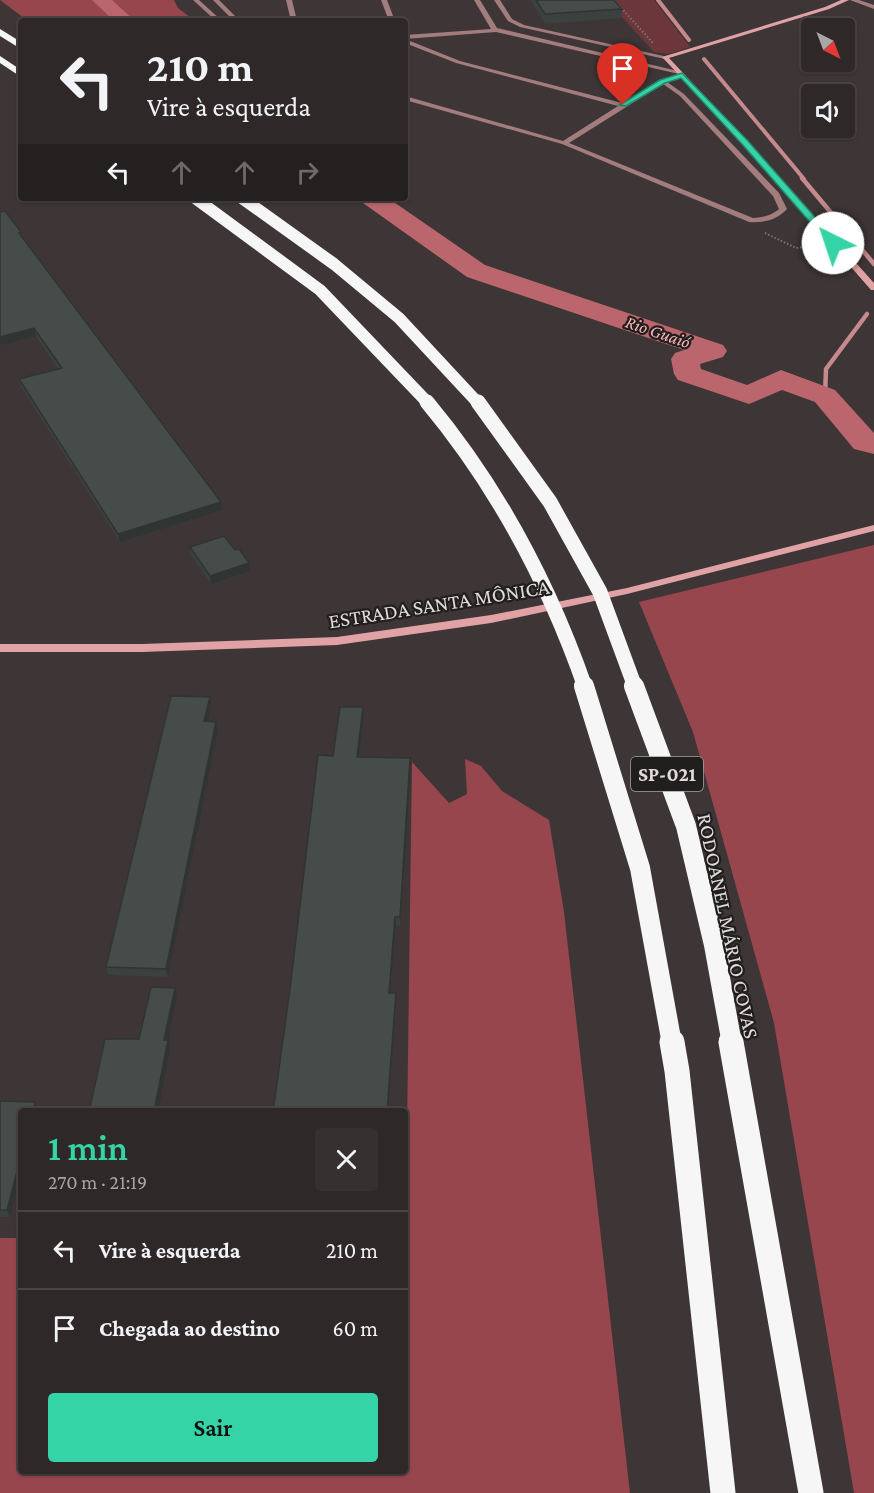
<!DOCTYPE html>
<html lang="pt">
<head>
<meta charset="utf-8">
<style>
  body { margin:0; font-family:"Crimson Pro",serif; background:#363030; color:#f1f3f6; height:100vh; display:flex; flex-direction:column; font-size:22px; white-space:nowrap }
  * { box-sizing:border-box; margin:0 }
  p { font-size:20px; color:#a7a6a8 }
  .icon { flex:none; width:33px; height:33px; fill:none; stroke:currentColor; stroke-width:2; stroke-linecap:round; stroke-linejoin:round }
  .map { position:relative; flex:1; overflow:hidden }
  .drawer { position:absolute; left:18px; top:1108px; width:390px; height:366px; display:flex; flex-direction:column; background:#2e2828; border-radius:6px; box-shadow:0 2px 4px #0004,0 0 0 2px #494445 }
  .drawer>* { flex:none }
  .banner { position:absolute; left:18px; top:18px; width:390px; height:183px; border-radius:6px; box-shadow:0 2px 4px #0004,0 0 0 2px #494445; background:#2e2828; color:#f1f3f6; overflow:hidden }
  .needle { width:39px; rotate:138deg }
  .fabs { position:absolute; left:801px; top:18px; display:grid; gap:12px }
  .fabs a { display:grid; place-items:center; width:54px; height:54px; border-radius:6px; background:#2e2828; box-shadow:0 2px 4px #0004,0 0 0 2px #494445; font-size:30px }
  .pin { position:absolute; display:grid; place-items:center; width:51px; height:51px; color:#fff; margin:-62px -26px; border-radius:50% 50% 50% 0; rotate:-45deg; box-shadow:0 0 6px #0007 }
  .pin .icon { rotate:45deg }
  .me { position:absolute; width:66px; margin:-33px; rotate:319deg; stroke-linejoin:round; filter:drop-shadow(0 0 4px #0008) }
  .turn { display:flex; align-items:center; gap:21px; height:126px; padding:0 30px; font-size:27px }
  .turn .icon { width:78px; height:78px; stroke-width:2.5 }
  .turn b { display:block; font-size:42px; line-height:51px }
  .lanes { display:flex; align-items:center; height:57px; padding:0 30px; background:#0003; justify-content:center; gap:30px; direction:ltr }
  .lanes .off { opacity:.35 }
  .round { display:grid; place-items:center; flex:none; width:63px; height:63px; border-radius:6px; background:#363030 }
  .overview { display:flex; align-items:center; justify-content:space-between; height:102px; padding:0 30px }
  h1 { font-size:36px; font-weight:600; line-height:45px; color:#35d4a7 }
  .button { display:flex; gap:12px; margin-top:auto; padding:12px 30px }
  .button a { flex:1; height:69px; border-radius:6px; background:#35d4a7; color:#111; font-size:24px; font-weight:600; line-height:69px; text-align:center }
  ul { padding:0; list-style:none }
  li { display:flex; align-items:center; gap:18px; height:78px; padding:0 30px; border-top:2px solid #494445 }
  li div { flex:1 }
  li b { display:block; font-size:22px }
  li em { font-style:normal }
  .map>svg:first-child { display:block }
  .green { fill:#6c363a }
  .forest { fill:#97464d }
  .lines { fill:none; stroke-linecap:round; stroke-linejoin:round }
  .stream-far1 { stroke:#c6898d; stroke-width:4 }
  .stream { stroke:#c6898d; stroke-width:4.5 }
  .river { fill:#bb666c; fill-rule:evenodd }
  .path { stroke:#7b7475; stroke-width:2; stroke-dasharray:1.5 2; stroke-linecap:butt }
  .street { fill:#a37c7d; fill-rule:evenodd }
  .secondary { fill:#e0a2a4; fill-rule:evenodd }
  .highway { fill:#f6f6f6; fill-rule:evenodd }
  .highway-bridge-far3 { stroke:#f6f6f6; stroke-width:12 }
  .highway-bridge-far2 { stroke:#f6f6f6; stroke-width:15 }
  .highway-bridge-far1 { stroke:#f6f6f6; stroke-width:20 }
  .highway-bridge { stroke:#f6f6f6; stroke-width:25 }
  .wall { fill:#3b413f }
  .shaded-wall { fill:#303533 }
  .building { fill:#454c49; stroke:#303533; stroke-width:1.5 }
  .route { fill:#35d4a7; stroke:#228a6d; stroke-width:1.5 }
  .labels { text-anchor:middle; stroke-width:4.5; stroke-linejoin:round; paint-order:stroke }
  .far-water-label { font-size:18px; font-style:italic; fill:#fcb5b7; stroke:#211e1e }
  .shield { fill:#211e1e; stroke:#a7a2a2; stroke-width:1.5 }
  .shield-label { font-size:20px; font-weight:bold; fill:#e0dbdb }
  .street-label { font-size:21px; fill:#e0dbdb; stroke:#211e1e }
</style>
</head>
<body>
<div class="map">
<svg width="874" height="1493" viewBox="0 0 874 1493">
  <rect width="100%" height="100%" fill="#3d3536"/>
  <path class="green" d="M606,0H654L690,47L669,54L654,52Z"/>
  <g class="forest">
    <path d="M0,0H174L178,8L195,21H28Z"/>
    <path d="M874,545V1493H854L774,1023L693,732L639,602Z"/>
    <path d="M465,759L481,766L502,791L549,820L564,912L630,1493H0V1238H21V1472H405V1275L412,762L449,803L467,794Z"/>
  </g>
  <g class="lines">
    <g class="stream-far1">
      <path d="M658,0L689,40"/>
      <path d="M704,59L804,179"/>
    </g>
    <g class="stream">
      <path d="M802,178L874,264"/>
      <path d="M825,396L826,369L867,314"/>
    </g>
    <g class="river">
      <path d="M92,0H112L135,21H114Z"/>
      <path d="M360,198H388L485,265L723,345L727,351L723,357L700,364L701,369L747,385L781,370L835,390L874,433V454L854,449L815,402L782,390L749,404L678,380L674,374L671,359L675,353L684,350L467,277L363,203Z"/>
    </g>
    <g class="path">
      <path d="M614,0L653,43"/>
      <path d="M765,233L796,248L820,245"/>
    </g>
    <g class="street">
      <path d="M193,0H199L222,21H216Z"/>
      <path d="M213,0H219L240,21H234Z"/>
      <path d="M286,0H292L297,21H291Z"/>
      <path d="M381,0H387L395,21H389Z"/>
      <path d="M474,0H480L497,28L682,72L679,74L496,32L405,39V35L491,29Z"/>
      <path d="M494,0H500L512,19L524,25L668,57L665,59L520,27L508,21Z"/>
      <path d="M850,0H859L874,5V9Z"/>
      <path d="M405,39L460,61L622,103L660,80L670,78L671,79L667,82L684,94L779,193L787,209C777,220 764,223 749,222L562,144L405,100V96L563,141L618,106L456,63L405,43ZM663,84L680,96L773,196L779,209C771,216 763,217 753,218L569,143Z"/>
    </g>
    <g class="secondary">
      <path d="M841,0H849L829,9L669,58L747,141L874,283V290H871L743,143L662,57L825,7Z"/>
      <path d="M874,525V531L627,594L491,623L337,645L142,652H0V644H142L337,637L491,615L627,588Z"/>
    </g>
    <g class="highway">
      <path d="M0,29L21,42V49L0,36Z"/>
      <path d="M0,56L21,70V77L0,63Z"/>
    </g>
    <g class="highway-bridge-far3">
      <path d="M195,198L320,290L429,404"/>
      <path d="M242,198L334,264L399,318L479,404"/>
    </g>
    <g class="highway-bridge-far2">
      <path d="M427,402C497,486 549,584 585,687"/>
      <path d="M478,402L550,502L600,592L635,687"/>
    </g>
    <g class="highway-bridge-far1">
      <path d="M584,686L640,868L672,1044"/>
      <path d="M634,686L686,826L714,945L732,1044"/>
    </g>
    <g class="highway-bridge">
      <path d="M672,1042L677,1071L723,1493"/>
      <path d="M731,1042L811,1493"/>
    </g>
  </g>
  <g class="wall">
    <path d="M530,0H614L622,9L621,18L545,24Z"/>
    <path d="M5,211L21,232L22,237L221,502L222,510L120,542L21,387L19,379L58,369L36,336Z"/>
    <path d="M190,547L250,571L211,584L191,555Z"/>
    <path d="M211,705L207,721L218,730L168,977L108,975L106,967Z"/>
    <path d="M363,707L364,716L359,757L410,758L400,925H396L390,993L396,1001L388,1112L333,756Z"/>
    <path d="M0,1101L35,1102L38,1109L21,1112V1176L10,1217H0Z"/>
  </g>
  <g class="shaded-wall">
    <path d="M34,328L36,336L0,345V337Z"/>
    <path d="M221,502L222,510L120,542L118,534Z"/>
    <path d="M249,563L250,571L211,584L210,576Z"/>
    <path d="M210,697L211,705L206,730L204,721Z"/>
    <path d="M363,707L364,716L358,765L357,757Z"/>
    <path d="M216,722L218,730L168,977L166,969Z"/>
    <path d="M410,758L411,766L400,925V917Z"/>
    <path d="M395,917L396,925L389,1001V993Z"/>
    <path d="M175,988L177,996L168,1041L170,1048L158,1112H154L164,1040Z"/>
    <path d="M396,993V1001L388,1112H387Z"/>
    <path d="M35,1102L38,1109V1112H33Z"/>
    <path d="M21,1156V1176L10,1217L7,1210Z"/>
  </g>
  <g class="building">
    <path d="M536,0H614L622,9L545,14Z"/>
    <path d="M5,211L21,232L19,233L221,502L118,534L19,379L62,368L34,328L0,337V212Z"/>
    <path d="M224,536L235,550L239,549L249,563L210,576L190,547Z"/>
    <path d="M171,696L210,697L204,721L216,722L166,969L106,967Z"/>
    <path d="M340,707H363L357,757L410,758L400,917H395L389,993H396L387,1112H273L290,989L318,755L333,756Z"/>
    <path d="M151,987L175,988L164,1040H168L154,1112H89L105,1039H139Z"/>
    <path d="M0,1101L35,1102L33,1112H21V1156L7,1210H0Z"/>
  </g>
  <path class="route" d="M682,73L747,140L836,241V245H830L742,144L681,78L665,83L626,106L619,105L660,80Z"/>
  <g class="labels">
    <g class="far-water-label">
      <text transform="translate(658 332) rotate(19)" y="6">Rio Guaió</text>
    </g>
    <rect class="shield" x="631" y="757" width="72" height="34" rx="4.5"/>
    <g class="shield-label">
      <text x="667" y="781">SP-021</text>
    </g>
    <g class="street-label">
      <text transform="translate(439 604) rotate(-9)" y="7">ESTRADA SANTA MÔNICA</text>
      <text transform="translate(728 926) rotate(78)" y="7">RODOANEL MÁRIO COVAS</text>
    </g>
  </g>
</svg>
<div class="fabs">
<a><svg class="needle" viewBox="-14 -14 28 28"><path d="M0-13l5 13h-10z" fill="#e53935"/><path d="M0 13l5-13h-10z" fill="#a7a6a8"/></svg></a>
<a><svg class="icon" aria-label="sound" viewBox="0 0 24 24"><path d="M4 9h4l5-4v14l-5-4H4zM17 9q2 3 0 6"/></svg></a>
</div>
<div class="pin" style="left:623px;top:105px;background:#d93025"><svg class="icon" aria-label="arrive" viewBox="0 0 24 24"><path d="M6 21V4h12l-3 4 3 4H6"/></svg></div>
<svg class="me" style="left:833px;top:243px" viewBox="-20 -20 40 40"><circle r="19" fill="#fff"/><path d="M0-13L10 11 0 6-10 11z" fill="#35d4a7"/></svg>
<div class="banner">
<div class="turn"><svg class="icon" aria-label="left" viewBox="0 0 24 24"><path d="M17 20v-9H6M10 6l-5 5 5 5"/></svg><div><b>210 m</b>Vire à esquerda</div></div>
<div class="lanes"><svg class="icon" aria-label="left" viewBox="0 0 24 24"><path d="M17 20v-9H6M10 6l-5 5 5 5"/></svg><svg class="icon off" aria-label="ahead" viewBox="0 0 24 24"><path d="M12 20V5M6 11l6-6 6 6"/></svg><svg class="icon off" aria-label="ahead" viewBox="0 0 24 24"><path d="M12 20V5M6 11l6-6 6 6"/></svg><svg class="icon off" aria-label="right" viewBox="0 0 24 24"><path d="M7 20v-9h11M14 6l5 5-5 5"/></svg></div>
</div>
<section class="drawer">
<div class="overview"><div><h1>1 min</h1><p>270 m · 21:19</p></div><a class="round"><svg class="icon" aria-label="close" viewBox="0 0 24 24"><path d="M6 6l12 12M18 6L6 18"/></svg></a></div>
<ul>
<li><svg class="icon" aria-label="left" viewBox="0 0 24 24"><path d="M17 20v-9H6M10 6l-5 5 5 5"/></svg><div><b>Vire à esquerda</b></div><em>210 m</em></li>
<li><svg class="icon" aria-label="arrive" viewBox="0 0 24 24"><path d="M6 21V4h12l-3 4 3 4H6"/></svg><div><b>Chegada ao destino</b></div><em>60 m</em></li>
</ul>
<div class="button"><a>Sair</a></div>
</section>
</div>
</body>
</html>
